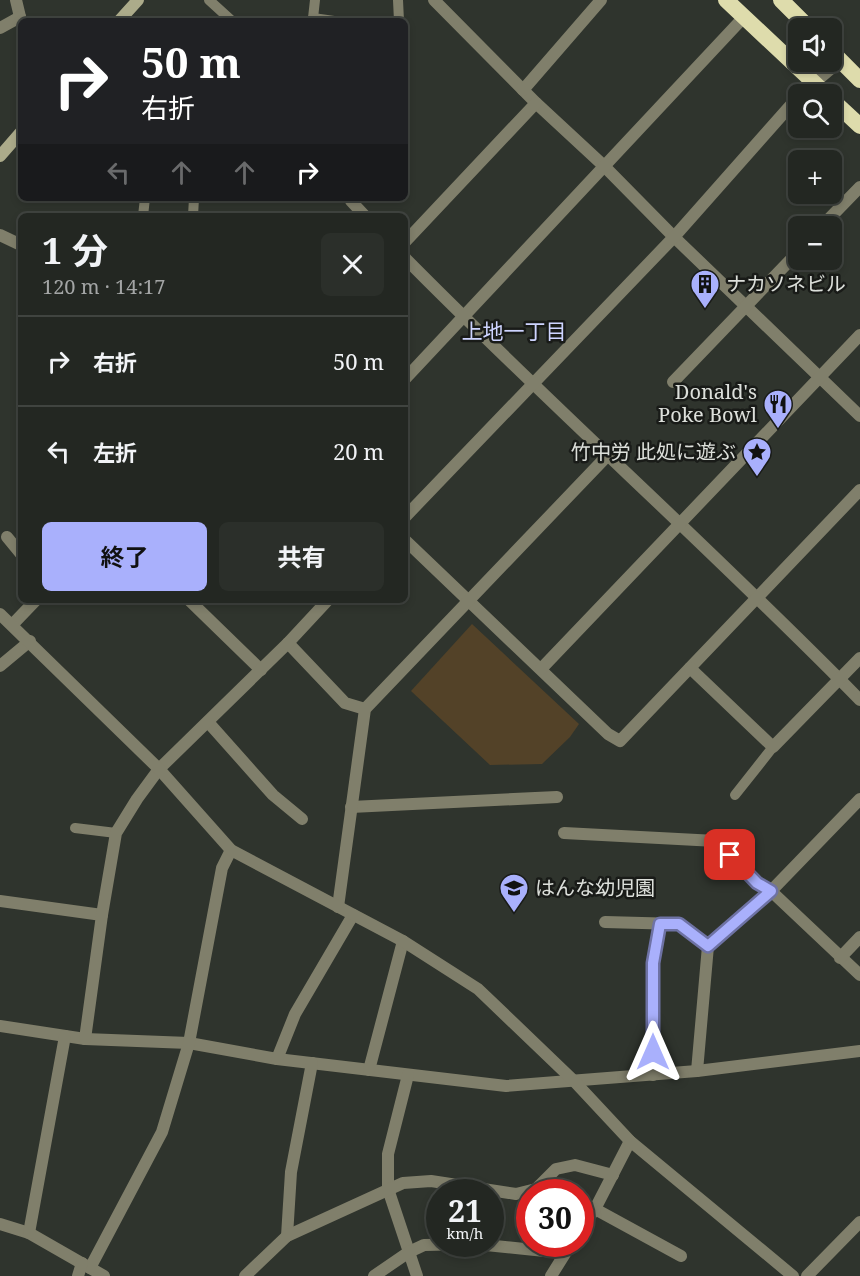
<!DOCTYPE html>
<html lang="ja">
<head>
<meta charset="utf-8">
<style>
  body { margin:0; font-family:"Noto Serif","Noto Sans JP",serif; background:#2b2f2a; color:#f1f3f6; height:100vh; display:flex; flex-direction:column; font-size:22px; white-space:nowrap }
  * { box-sizing:border-box; margin:0 }
  p { font-size:20px; color:#a3a5a5 }
  .icon { flex:none; width:33px; height:33px; fill:none; stroke:currentColor; stroke-width:2; stroke-linecap:round; stroke-linejoin:round }
  .map { position:relative; flex:1; overflow:hidden }
  .sheet { position:absolute; left:18px; top:213px; width:390px; height:390px; display:flex; flex-direction:column; background:#232722; border-radius:9px; box-shadow:0 3px 9px #0003,0 0 0 2px #404440 }
  .sheet>* { flex:none }
  .hud { position:absolute; left:18px; top:18px; width:390px; height:183px; border-radius:9px; box-shadow:0 3px 9px #0003,0 0 0 2px #404440; background:#202124; color:#fff; overflow:hidden }
  .controls { position:absolute; left:788px; top:18px; display:grid; gap:12px }
  .controls a { display:grid; place-items:center; width:54px; height:54px; border-radius:9px; background:#232722; box-shadow:0 3px 9px #0003,0 0 0 2px #404440; font-size:30px }
  .speed { position:absolute; left:426px; top:1179px; display:flex; gap:12px; font-size:30px; font-weight:700; text-align:center }
  .speed>* { display:grid; place-content:center; width:78px; height:78px; border-radius:50%; background:#232722; box-shadow:0 3px 9px #0003,0 0 0 2px #404440; line-height:1 }
  .speed small { font-size:15px; font-weight:400 }
  .speed .limit { border:9px solid #d22; background:#fff; color:#111 }
  .pin { position:absolute; display:grid; place-items:center; width:51px; height:51px; color:#fff; margin:-26px; border-radius:12px; box-shadow:0 3px 9px #0006 }
  .me { position:absolute; width:66px; margin:-33px; rotate:0deg; stroke-linejoin:round; filter:drop-shadow(0 0 4px #0008) }
  .turn { display:flex; align-items:center; gap:21px; height:126px; padding:0 24px; font-size:27px }
  .turn .icon { width:78px; height:78px; stroke-width:2.5 }
  .turn b { display:block; font-size:42px; line-height:51px }
  .lanes { display:flex; align-items:center; height:57px; padding:0 24px; background:#0003; justify-content:center; gap:30px; direction:ltr }
  .lanes .off { opacity:.35 }
  .round { display:grid; place-items:center; flex:none; width:63px; height:63px; border-radius:9px; background:#2b2f2a }
  .head { display:flex; align-items:center; justify-content:space-between; height:102px; padding:0 24px }
  h1 { font-size:36px; font-weight:700; line-height:45px }
  .button { display:flex; gap:12px; margin-top:auto; padding:12px 24px }
  .button a { flex:1; height:69px; border-radius:9px; background:#a9b0fc; color:#111; font-size:24px; font-weight:700; line-height:69px; text-align:center }
  .button a+a { background:#2b2f2a; color:#f1f3f6 }
  ul { padding:0; list-style:none }
  li { display:flex; align-items:center; gap:18px; height:90px; padding:0 24px; border-top:2px solid #404440 }
  li div { flex:1 }
  li b { display:block; font-size:22px }
  li em { font-style:normal }
  .map>svg:first-child { display:block }
  .green { fill:#534228 }
  .lines { fill:none; stroke-linecap:round; stroke-linejoin:round }
  .service { stroke:#807f6b; stroke-width:10 }
  .minor { stroke:#807f6b; stroke-width:12 }
  .tertiary { stroke:#807f6b; stroke-width:12 }
  .secondary { stroke:#acab8a; stroke-width:12 }
  .trunk { stroke:#dedcac; stroke-width:16 }
  .route-casing { stroke:#6e72a4; stroke-width:15 }
  .route { stroke:#a9b0fc; stroke-width:10 }
  .labels { text-anchor:middle; stroke-width:5; stroke-linejoin:round; paint-order:stroke }
  .poi-label { font-size:20px; fill:#dde0db; stroke:#191b18; text-anchor:start }
  .neighbourhood-label { font-size:21px; fill:#ced4ff; stroke:#191b18 }
</style>
</head>
<body>
<div class="map">
<svg width="860" height="1276" viewBox="0 0 860 1276">
  <rect width="100%" height="100%" fill="#2f342d"/>
  <path class="green" d="M472,624L579,724L570,737L542,764L490,765L411,691Z"/>
  <g class="lines">
    <g class="service">
      <path d="M209,0L232,21"/>
      <path d="M398,0L399,21"/>
      <path d="M313,18L315,0"/>
      <path d="M312,21L313,18L334,21"/>
      <path d="M143,216L145,198"/>
      <path d="M193,216L194,198"/>
      <path d="M735,795L773,747"/>
      <path d="M75,828L116,833"/>
    </g>
    <g class="minor">
      <path d="M16,0L21,21"/>
      <path d="M434,0L536,103L604,166L674,237L860,416"/>
      <path d="M0,28L20,17"/>
      <path d="M523,90L601,0"/>
      <path d="M801,94L840,61"/>
      <path d="M351,201L365,216"/>
      <path d="M822,226L860,187"/>
      <path d="M0,235L21,245"/>
      <path d="M405,242L536,103"/>
      <path d="M405,258C554,409 712,549 860,700"/>
      <path d="M405,379L743,18"/>
      <path d="M673,382L798,252"/>
      <path d="M405,517L674,237L798,97"/>
      <path d="M7,537L21,554"/>
      <path d="M405,540L608,734L620,741L860,490"/>
      <path d="M189,600L261,670"/>
      <path d="M12,625L36,600"/>
      <path d="M288,643L345,703L365,709"/>
      <path d="M0,666L30,641"/>
      <path d="M690,668L773,747L860,658"/>
      <path d="M541,669L860,335"/>
      <path d="M208,722L273,795L302,819"/>
      <path d="M351,807L557,797"/>
      <path d="M564,833L716,841L757,883L771,891L860,975"/>
      <path d="M0,901L102,915"/>
      <path d="M338,907L365,709L608,455"/>
      <path d="M605,922L679,924L708,946"/>
      <path d="M840,958L860,937"/>
      <path d="M0,1026L85,1039L189,1043L277,1059L506,1086L697,1071L860,1051"/>
      <path d="M85,1039L102,915L116,833L137,799L159,769L288,643L328,600"/>
      <path d="M277,1059L295,1014L353,915"/>
      <path d="M369,1070L403,941"/>
      <path d="M697,1071L708,946L771,891L860,799"/>
      <path d="M408,1075L388,1154V1189L417,1276"/>
      <path d="M653,1075V963L660,924"/>
      <path d="M595,1209L681,1256"/>
      <path d="M0,1224L29,1233L104,1276"/>
      <path d="M580,1230L595,1209L630,1141"/>
      <path d="M29,1233L65,1036"/>
      <path d="M287,1236L291,1172L312,1063"/>
      <path d="M90,1268L162,1132L189,1043L222,868L231,850"/>
      <path d="M78,1276L82,1263"/>
      <path d="M245,1276L287,1236L403,1183L431,1181L516,1194L536,1189L556,1169L575,1165L613,1175"/>
      <path d="M374,1276L409,1252L424,1245L476,1244L564,1253"/>
      <path d="M551,1276L571,1244"/>
      <path d="M807,1276L860,1222"/>
    </g>
    <path class="tertiary" d="M0,614L159,769L231,850L403,941L478,989L574,1081L630,1141L793,1276"/>
    <g class="secondary">
      <path d="M119,21L138,0"/>
      <path d="M0,156L21,132"/>
    </g>
    <g class="trunk">
      <path d="M726,0L826,94"/>
      <path d="M781,0L809,28"/>
      <path d="M831,51L860,80"/>
      <path d="M831,99L860,126"/>
    </g>
  </g>
  <g class="lines">
    <g class="route-casing">
      <path id="route" d="M653,1052V963L660,924H679L708,946L771,891L757,883L730,855"/>
    </g>
    <use href="#route" class="route"/>
  </g>
  <defs>
    <g id="building-pin" transform="scale(1.5)"><path d="M0 17L-7.5 6A9.5 9.5 0 1 1 7.5 6Z" fill="#a9b0fc" stroke="#191b18"/><path d="M-4-6H4V6H1V3H-1V6H-4ZM-2.5-4.3h1.7v1.8h-1.7ZM.8-4.3h1.7v1.8H.8ZM-2.5-1h1.7V.8h-1.7ZM.8-1h1.7V.8H.8Z" fill="#111"/></g>
    <g id="restaurant-pin" transform="scale(1.5)"><path d="M0 17L-7.5 6A9.5 9.5 0 1 1 7.5 6Z" fill="#a9b0fc" stroke="#191b18"/><path d="M-5-6h1v4h1v-4h1v4h1v-4h1v5L-1.5 .5V6h-2V.5L-5-1ZM5-6V6H3V1.5H1.5Q1.5-4 5-6Z" fill="#111"/></g>
    <g id="sight-pin" transform="scale(1.5)"><path d="M0 17L-7.5 6A9.5 9.5 0 1 1 7.5 6Z" fill="#a9b0fc" stroke="#191b18"/><path d="M0-6L1.8-2.2L6-1.7L2.9 1.2L3.7 5.4L0 3.3L-3.7 5.4L-2.9 1.2L-6-1.7L-1.8-2.2Z" fill="#111"/></g>
    <g id="school-pin" transform="scale(1.5)"><path d="M0 17L-7.5 6A9.5 9.5 0 1 1 7.5 6Z" fill="#a9b0fc" stroke="#191b18"/><path d="M0-5L7-2L0 1L-7-2ZM-4 1L0 2.5L4 1V4Q0 6-4 4Z" fill="#111"/></g>
  </defs>
  <g fill-rule="evenodd">
    <use href="#building-pin" x="705" y="284"/>
    <use href="#restaurant-pin" x="778" y="404"/>
    <use href="#sight-pin" x="757" y="452"/>
    <use href="#school-pin" x="514" y="888"/>
  </g>
  <g class="labels">
    <g class="poi-label">
      <text x="726" y="291">ナカソネビル</text>
      <text x="757" y="399" text-anchor="end">Donald's<tspan x="757" dy="23">Poke Bowl</tspan></text>
      <text x="736" y="459" text-anchor="end">竹中労 此処に遊ぶ</text>
      <text x="535" y="895">はんな幼児園</text>
    </g>
    <g class="neighbourhood-label">
      <text x="514" y="339">上地一丁目</text>
    </g>
  </g>
</svg>
<div class="controls">
<a><svg class="icon" aria-label="sound" viewBox="0 0 24 24"><path d="M4 9h4l5-4v14l-5-4H4zM17 9q2 3 0 6"/></svg></a>
<a><svg class="icon" aria-label="search" viewBox="0 0 24 24"><circle cx="10" cy="10" r="6"/><path d="M15 15l6 6"/></svg></a>
<a>+</a>
<a>−</a>
</div>
<div class="speed"><div>21<small>km/h</small></div><div class="limit">30</div></div>
<div class="pin" style="left:730px;top:855px;background:#d93025"><svg class="icon" aria-label="arrive" viewBox="0 0 24 24"><path d="M6 21V4h12l-3 4 3 4H6"/></svg></div>
<svg class="me" style="left:653px;top:1052px" viewBox="-20 -20 40 40"><path d="M0-17L14 15 0 8-14 15z" fill="#a9b0fc" stroke="#fff" stroke-width="4"/></svg>
<div class="hud">
<div class="turn"><svg class="icon" aria-label="right" viewBox="0 0 24 24"><path d="M7 20v-9h11M14 6l5 5-5 5"/></svg><div><b>50 m</b>右折</div></div>
<div class="lanes"><svg class="icon off" aria-label="left" viewBox="0 0 24 24"><path d="M17 20v-9H6M10 6l-5 5 5 5"/></svg><svg class="icon off" aria-label="ahead" viewBox="0 0 24 24"><path d="M12 20V5M6 11l6-6 6 6"/></svg><svg class="icon off" aria-label="ahead" viewBox="0 0 24 24"><path d="M12 20V5M6 11l6-6 6 6"/></svg><svg class="icon" aria-label="right" viewBox="0 0 24 24"><path d="M7 20v-9h11M14 6l5 5-5 5"/></svg></div>
</div>
<section class="sheet">
<div class="head"><div><h1>1 分</h1><p>120 m · 14:17</p></div><a class="round"><svg class="icon" aria-label="close" viewBox="0 0 24 24"><path d="M6 6l12 12M18 6L6 18"/></svg></a></div>
<ul>
<li><svg class="icon" aria-label="right" viewBox="0 0 24 24"><path d="M7 20v-9h11M14 6l5 5-5 5"/></svg><div><b>右折</b></div><em>50 m</em></li>
<li><svg class="icon" aria-label="left" viewBox="0 0 24 24"><path d="M17 20v-9H6M10 6l-5 5 5 5"/></svg><div><b>左折</b></div><em>20 m</em></li>
</ul>
<div class="button"><a>終了</a><a>共有</a></div>
</section>
</div>
</body>
</html>
